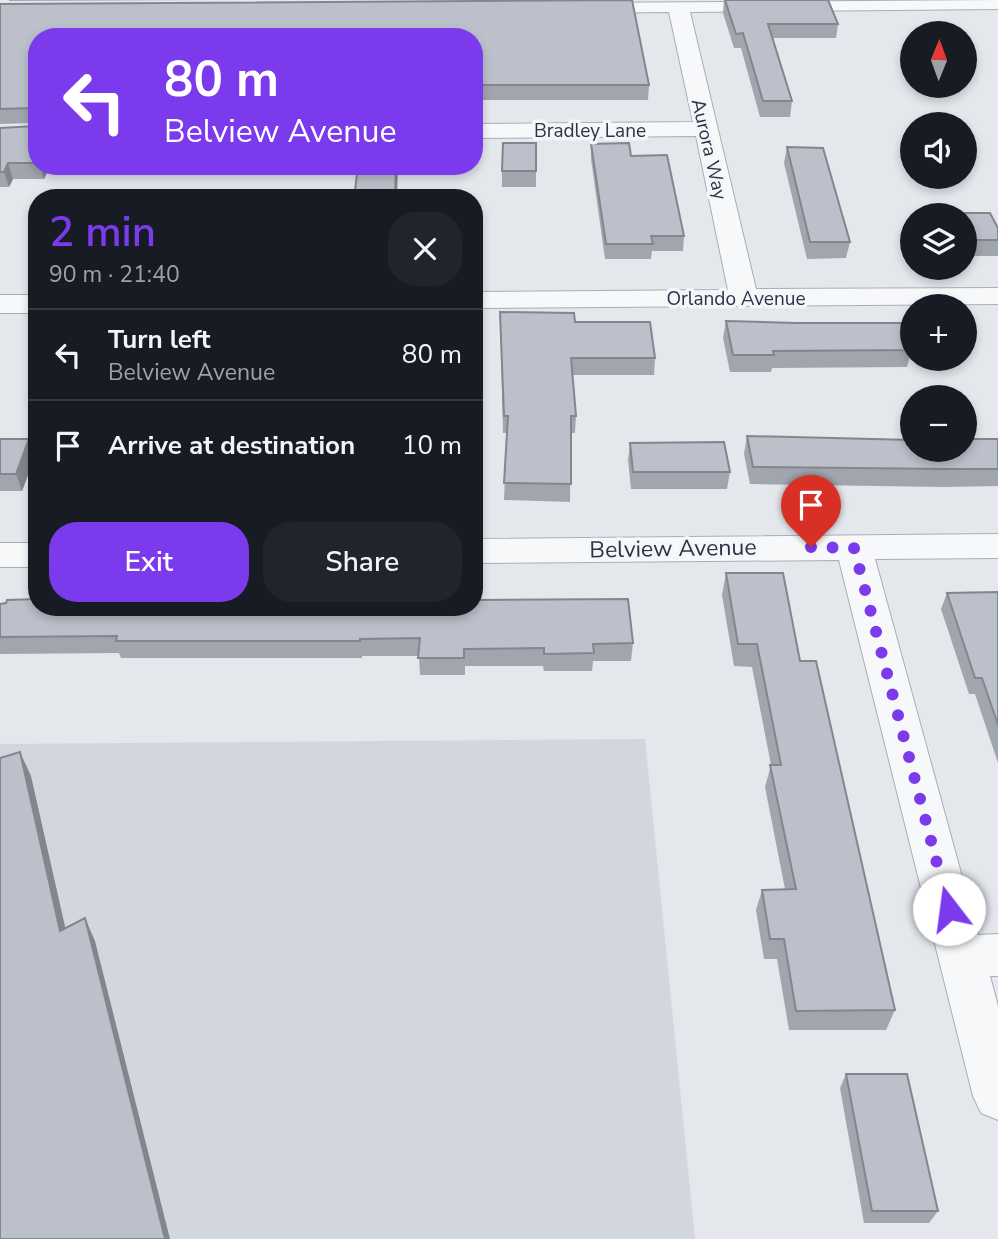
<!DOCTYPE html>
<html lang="en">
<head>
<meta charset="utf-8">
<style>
  body { margin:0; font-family:"Nunito Sans",sans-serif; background:#20242c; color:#f1f3f6; height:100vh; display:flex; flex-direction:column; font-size:26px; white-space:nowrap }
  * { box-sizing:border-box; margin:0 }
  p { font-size:23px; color:#9ea1a6 }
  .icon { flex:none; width:38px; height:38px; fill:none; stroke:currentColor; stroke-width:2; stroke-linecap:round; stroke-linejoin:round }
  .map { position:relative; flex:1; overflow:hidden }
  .side { position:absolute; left:28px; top:189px; width:455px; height:427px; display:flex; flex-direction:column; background:#171b24; border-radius:28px; box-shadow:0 4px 10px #0003 }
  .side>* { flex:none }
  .hud { position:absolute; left:28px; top:28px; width:455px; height:147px; border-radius:28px; box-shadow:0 4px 10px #0003; background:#7c3aed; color:#fff; overflow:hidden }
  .needle { width:46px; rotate:1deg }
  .fabs { position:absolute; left:900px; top:21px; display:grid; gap:14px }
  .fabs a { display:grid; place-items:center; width:77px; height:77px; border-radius:50%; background:#171b24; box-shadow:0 4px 10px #0003; font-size:35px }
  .pin { position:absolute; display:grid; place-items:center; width:60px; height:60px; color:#fff; margin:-72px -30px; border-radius:50% 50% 50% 0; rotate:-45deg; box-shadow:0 0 7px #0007 }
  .pin .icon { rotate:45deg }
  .me { position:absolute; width:77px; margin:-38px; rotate:345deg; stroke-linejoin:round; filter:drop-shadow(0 0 5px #0008) }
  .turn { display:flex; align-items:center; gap:24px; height:147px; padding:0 21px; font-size:32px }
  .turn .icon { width:91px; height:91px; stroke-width:2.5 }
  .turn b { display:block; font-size:49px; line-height:60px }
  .round { display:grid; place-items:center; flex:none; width:74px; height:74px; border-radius:28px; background:#20242c }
  .summary { display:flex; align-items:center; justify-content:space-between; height:119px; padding:0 21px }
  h1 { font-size:42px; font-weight:600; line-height:52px; color:#7c3aed }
  .button { display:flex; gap:14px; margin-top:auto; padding:14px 21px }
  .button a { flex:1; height:80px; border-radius:28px; background:#7c3aed; color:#fff; font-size:28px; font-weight:600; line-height:80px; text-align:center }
  .button a+a { background:#20242c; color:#f1f3f6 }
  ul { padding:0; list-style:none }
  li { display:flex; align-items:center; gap:21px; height:91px; padding:0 21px; border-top:2px solid #363941 }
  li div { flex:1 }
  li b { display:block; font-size:26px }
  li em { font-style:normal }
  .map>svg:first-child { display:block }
  .built { fill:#d2d6de }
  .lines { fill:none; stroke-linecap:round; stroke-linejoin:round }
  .street-casing { stroke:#a9aeb7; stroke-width:2 }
  .street { fill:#f7f8fa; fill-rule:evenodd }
  .wall { fill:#a1a5ae }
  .shaded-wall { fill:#83868d }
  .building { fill:#bbc0ca; stroke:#83868d; stroke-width:2 }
  .route { stroke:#7c3aed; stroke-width:12; stroke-dasharray:0 21.6 }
  .labels { text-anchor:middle; stroke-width:7; stroke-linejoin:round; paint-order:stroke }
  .far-street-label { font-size:19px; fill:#2b3445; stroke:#f4f6f9 }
  .street-label { font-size:23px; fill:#2b3445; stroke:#f4f6f9 }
</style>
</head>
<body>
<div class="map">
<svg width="998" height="1239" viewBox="0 0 998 1239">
  <rect width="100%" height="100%" fill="#e4e7ec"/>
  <path class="built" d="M645,739L695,1239H0V744Z"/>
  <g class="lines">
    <g class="street-casing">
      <g id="street">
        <path d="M998,0V9L690,12L756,289L998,288V304L474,308V292L728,290L696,136L474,138V124L693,122L669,12L583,13L576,11L573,7L576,3Z"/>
        <rect x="0" y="295" width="37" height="18"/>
        <path d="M998,534V558L875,559L978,935L998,934V976H990L998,1006V1120L981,1113L973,1096L839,560L474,563V539Z"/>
        <rect x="0" y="543" width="37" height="24"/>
      </g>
    </g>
    <use href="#street" class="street"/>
  </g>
  <g class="wall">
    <path d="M9,0H215L9,1Z"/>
    <path d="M632,0L649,85L648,100H474V37H37V166H50L44,179H13L9,187H0V128L35,126V123L0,124V4Z"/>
    <path d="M724,0L838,24L836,38H773L792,101L790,117H760L741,48H734L723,13Z"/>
    <path d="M536,143V187H502V171Z"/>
    <path d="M591,144L631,156L684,236L683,251H652L651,259H605L591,159Z"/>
    <path d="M787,147L850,242L846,258L807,259L784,163Z"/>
    <path d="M960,213L998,228V256H967L964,249V215H959Z"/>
    <path d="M500,312L575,322L655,358L654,375H572L576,416L575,433H571L570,502L504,500L507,433H503Z"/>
    <path d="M726,321L912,350L907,367L772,368L771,372H730L723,338Z"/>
    <path d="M747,436L970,441V439H998V486L944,487L750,484L744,454Z"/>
    <path d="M0,439H29L35,456L22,491H0Z"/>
    <path d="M630,443L730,472L727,489H631L628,460Z"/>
    <path d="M726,573L800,661L895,1010L886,1030H789L777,959H764L756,910L762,890L785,889L765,787L771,765L752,667L734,666L722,595Z"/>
    <path d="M998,592V763L975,694H969L941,609L947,593Z"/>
    <path d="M0,604L633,643L631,661H593L592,671H544L543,666H465V675H420L419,656H362V658H121L119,653L0,654Z"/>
    <path d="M846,1074L938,1211L929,1223H864L840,1088Z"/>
  </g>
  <g class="shaded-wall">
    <path d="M8,163L13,179L9,187L4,172Z"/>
    <path d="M40,166H50L44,179Z"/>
    <path d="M396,166H398L397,198H395Z"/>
    <path d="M29,439L35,456L22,491L16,474Z"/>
    <path d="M20,752L31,776L71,953L60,931Z"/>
    <path d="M85,918L95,941L170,1239H165Z"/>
  </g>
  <g class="building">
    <path d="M632,0L649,85H474V37H37V163H8L4,172H0V128L35,126V111L33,108L0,109V4Z"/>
    <path d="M725,0H828L838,24H768L792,101H763L743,33L736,34Z"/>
    <path d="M503,143H536V171H502Z"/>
    <path d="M629,143L631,156L667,155L684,236H651L653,244H606L591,144Z"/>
    <path d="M787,147L823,148L850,242H810Z"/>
    <path d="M358,166H396L395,198H354Z"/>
    <path d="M960,213H990L998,228V240H972L964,223V215H961Z"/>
    <path d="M500,312L574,313L575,322H650L655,358H571L576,416H571V484L504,483L508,416H504Z"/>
    <path d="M726,321L796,323H901L912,350L773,351L774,355H733Z"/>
    <path d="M747,436L912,440V450H964V441H971L970,439H998V469H949L753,467Z"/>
    <path d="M0,439H29L16,474H0Z"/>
    <path d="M724,442L730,472H633L630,443Z"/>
    <path d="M726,573H783L800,661H816L895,1010L796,1011L784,939H770L762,890L796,889L770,765H781L757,644H738Z"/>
    <path d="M998,592V725L982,678H975L947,593Z"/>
    <path d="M37,599V607H474V600L628,599L633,643L593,644L594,653L544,654V648L464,649V658H418L420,638L360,639V641H116L117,636L0,637V604L6,603L7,600Z"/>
    <path d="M20,752L60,931L85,918L165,1239H0V758Z"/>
    <path d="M846,1074H907L938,1211H872Z"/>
  </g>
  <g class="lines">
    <path class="route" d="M811,547L854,548L949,909"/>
  </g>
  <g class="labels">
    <g class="far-street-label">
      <text x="590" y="137">Bradley Lane</text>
      <text transform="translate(710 149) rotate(77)" y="7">Aurora Way</text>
      <text x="736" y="305">Orlando Avenue</text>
    </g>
    <g class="street-label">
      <text transform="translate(673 548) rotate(-1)" y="8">Belview Avenue</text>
    </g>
  </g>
</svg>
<div class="fabs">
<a><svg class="needle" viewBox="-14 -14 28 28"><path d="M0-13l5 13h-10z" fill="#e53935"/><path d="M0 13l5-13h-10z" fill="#9ea1a6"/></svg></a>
<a><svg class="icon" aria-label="sound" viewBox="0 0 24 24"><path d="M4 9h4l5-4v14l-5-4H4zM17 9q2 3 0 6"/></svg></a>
<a><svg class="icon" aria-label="layers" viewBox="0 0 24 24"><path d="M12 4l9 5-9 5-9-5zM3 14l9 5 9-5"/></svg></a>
<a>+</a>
<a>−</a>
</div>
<div class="pin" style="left:811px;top:547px;background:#d93025"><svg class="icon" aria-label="arrive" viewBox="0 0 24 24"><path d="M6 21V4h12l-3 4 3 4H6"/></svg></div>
<svg class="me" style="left:949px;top:909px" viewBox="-20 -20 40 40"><circle r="19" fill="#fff"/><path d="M0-13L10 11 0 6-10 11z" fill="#7c3aed"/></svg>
<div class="hud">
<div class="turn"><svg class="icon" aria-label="left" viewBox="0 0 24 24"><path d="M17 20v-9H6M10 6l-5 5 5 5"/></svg><div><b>80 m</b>Belview Avenue</div></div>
</div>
<section class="side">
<div class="summary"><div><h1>2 min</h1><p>90 m · 21:40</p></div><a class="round"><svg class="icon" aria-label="close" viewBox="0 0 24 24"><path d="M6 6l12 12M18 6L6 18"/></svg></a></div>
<ul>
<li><svg class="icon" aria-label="left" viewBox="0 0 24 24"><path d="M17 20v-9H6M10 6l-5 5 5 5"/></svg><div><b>Turn left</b><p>Belview Avenue</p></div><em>80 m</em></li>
<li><svg class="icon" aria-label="arrive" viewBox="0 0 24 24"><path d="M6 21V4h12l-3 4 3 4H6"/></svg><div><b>Arrive at destination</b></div><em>10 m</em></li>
</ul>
<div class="button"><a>Exit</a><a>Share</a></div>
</section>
</div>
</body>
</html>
